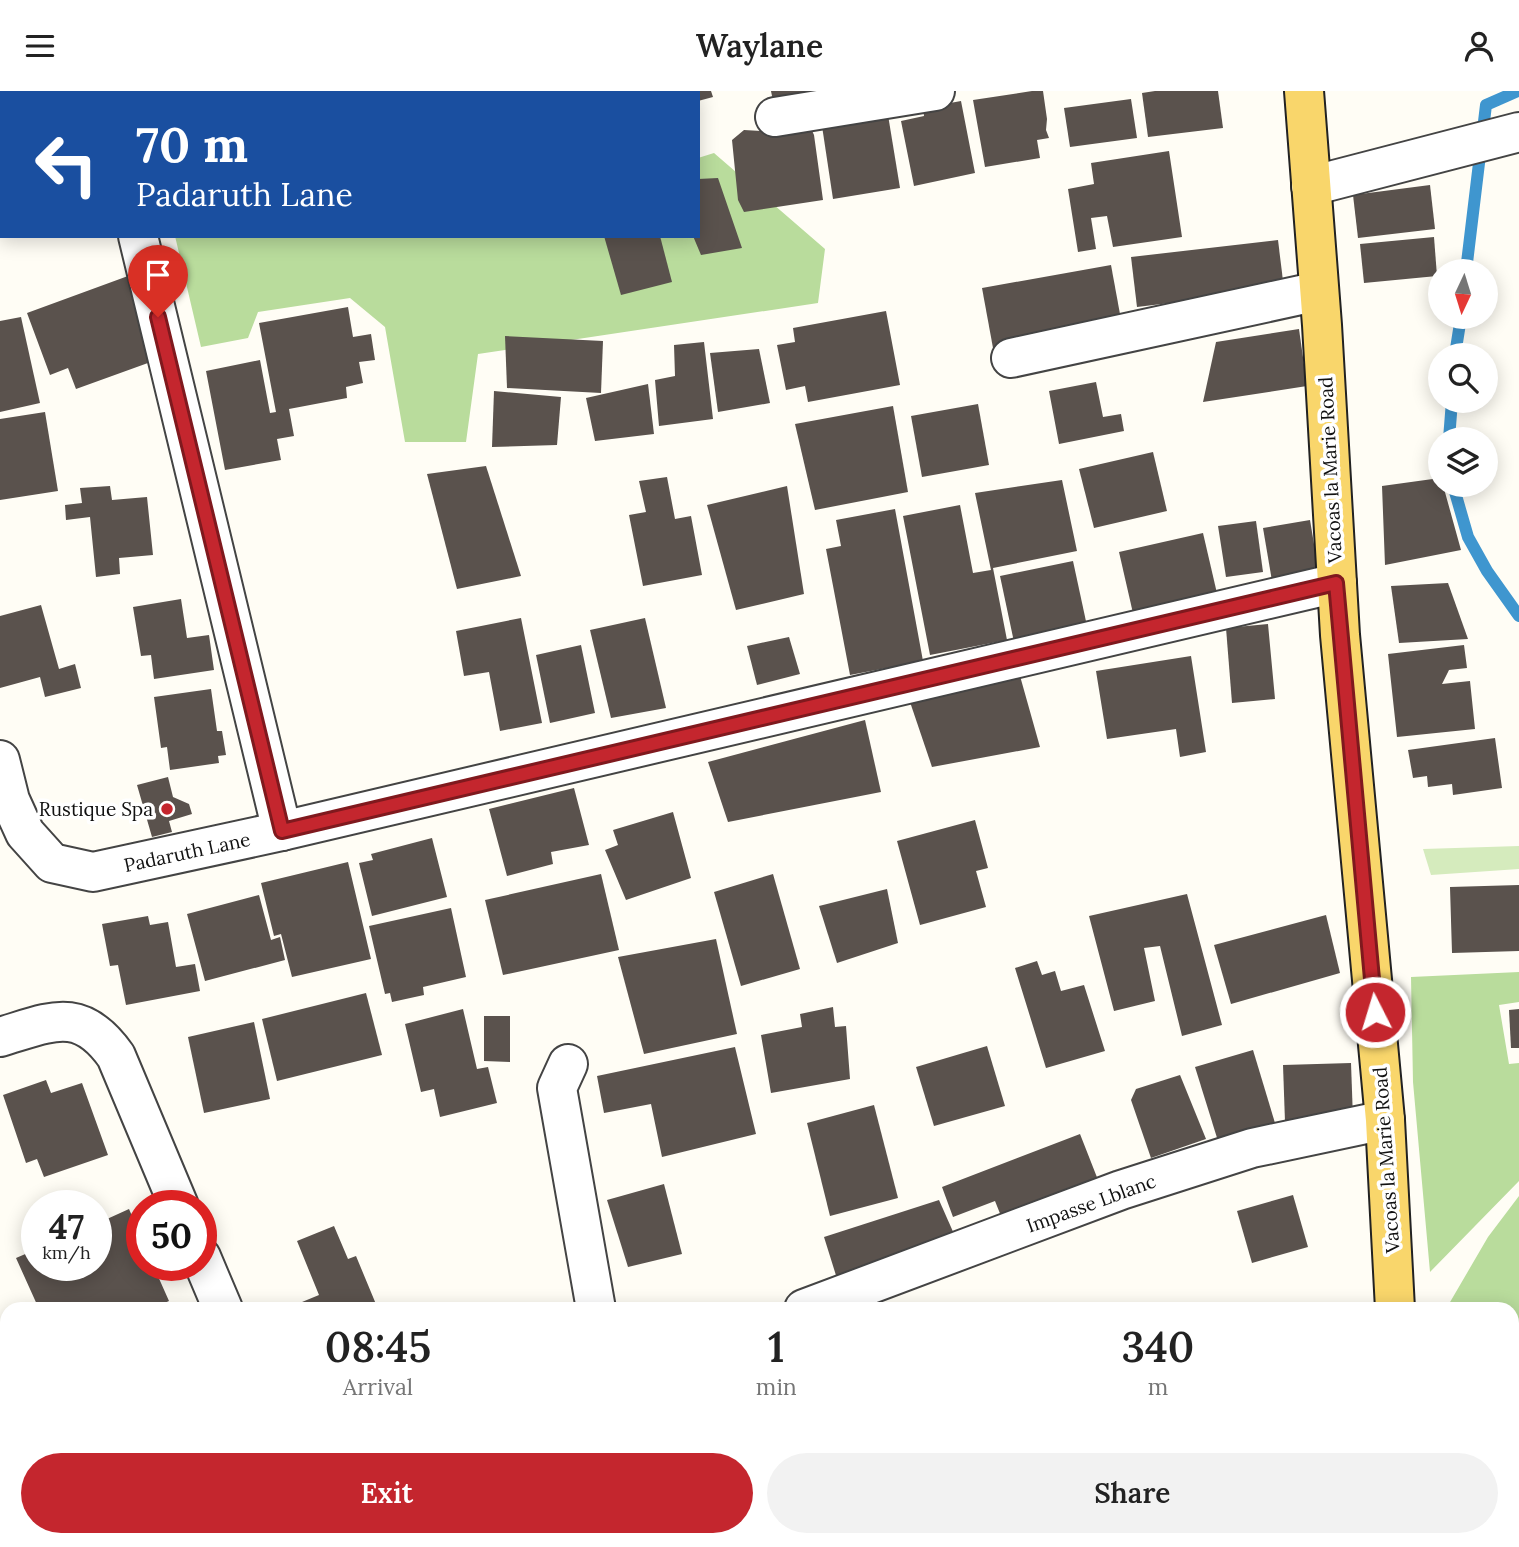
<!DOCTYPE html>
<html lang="en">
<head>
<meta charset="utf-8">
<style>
  body { margin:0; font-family:Lora,serif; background:#f2f2f2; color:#222; height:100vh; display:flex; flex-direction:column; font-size:26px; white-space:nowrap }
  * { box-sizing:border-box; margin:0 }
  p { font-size:23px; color:#767676 }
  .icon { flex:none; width:38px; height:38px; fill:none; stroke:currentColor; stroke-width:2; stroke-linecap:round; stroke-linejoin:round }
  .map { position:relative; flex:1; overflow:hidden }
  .drawer { position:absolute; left:0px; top:1211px; width:1519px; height:245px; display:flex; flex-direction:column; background:#fff; border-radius:21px 21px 0 0; box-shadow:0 4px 18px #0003 }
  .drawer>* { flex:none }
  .guide { position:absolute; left:0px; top:0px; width:700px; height:147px; box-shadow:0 4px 18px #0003; background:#1a4fa0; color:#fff; overflow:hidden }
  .needle { width:46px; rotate:184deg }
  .tools { position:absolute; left:1428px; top:168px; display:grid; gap:14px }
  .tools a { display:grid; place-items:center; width:70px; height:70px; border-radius:50%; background:#fff; box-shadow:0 4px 18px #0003; font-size:35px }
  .speed { position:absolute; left:21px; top:1099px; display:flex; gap:14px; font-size:35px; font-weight:700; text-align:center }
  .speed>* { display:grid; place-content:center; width:91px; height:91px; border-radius:50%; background:#fff; box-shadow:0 4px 18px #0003; line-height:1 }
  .speed small { font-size:18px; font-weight:400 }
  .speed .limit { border:10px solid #d22; background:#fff; color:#111 }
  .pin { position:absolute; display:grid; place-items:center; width:60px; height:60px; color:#fff; margin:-72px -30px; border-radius:50% 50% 50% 0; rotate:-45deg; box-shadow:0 0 7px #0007 }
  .pin .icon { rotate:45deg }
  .me { position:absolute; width:77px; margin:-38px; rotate:355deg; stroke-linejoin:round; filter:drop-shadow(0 0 5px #0008) }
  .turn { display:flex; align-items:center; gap:24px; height:147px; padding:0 21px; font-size:32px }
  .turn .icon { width:91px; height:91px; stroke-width:2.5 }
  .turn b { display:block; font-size:49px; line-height:60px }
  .eta { display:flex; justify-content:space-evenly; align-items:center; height:119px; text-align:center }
  .eta b { font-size:42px; font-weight:600; line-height:49px }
  .button { display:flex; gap:14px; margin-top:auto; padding:14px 21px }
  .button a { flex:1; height:80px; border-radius:42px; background:#c4262e; color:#fff; font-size:28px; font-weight:600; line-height:80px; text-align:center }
  .button a+a { background:#f2f2f2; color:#222 }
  header { display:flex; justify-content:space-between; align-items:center; height:91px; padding:0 21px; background:#fff; font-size:32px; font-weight:600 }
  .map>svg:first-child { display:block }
  .green { fill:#d5ebbd }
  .forest { fill:#b9dc9c }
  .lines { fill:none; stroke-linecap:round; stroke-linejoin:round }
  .stream { stroke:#3f96cf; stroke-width:12 }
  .building { fill:#5a524d }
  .minor-casing { stroke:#444; stroke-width:42 }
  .major-casing { stroke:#222; stroke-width:42 }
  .minor { stroke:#fff; stroke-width:38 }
  .major { stroke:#f9d66b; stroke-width:38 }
  .route-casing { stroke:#7f191e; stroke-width:18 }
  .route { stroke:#c4262e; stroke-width:12 }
  .poi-dot { fill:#c4262e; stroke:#fff; stroke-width:2.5 }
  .labels { text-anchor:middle; stroke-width:7; stroke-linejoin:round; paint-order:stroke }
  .street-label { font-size:19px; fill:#111; stroke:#fff }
  .poi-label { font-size:19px; fill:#111; stroke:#fff; text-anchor:end }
</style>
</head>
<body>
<header><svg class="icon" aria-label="menu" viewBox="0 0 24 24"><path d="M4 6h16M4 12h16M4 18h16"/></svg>Waylane<svg class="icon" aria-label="person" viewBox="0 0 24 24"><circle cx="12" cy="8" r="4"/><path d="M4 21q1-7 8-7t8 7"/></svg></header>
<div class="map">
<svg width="1519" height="1456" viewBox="0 0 1519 1456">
  <rect width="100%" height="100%" fill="#fffdf5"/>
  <path class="green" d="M1519,755V778L1431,784L1423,758Z"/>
  <g class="forest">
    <path d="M141,0H404L405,2H141Z"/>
    <path d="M714,62L825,158L818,212L478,263L466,351H405L385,236L350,207L258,221L248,247L201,256L175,145H698V67Z"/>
    <path d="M1519,881V911L1499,914L1509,973L1519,972V1090L1430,1181L1413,991L1411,886Z"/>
    <path d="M1519,1105V1327L1512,1328V1218H1446L1488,1146Z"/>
  </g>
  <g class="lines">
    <g class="stream">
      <path d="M1466,180L1486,14L1518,0"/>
      <path d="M1455,264L1461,226"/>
      <path d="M1449,348L1452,310"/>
      <path d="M1453,394L1468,446L1487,480L1519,525"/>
    </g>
  </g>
  <g class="building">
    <path d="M698,0H711L713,6L698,10Z"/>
    <path d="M771,0H820L773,10Z"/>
    <path d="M1032,0H1043L1047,28L1046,39L1049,47L1037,49L1040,67L985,76L973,9Z"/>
    <path d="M1155,0H1218L1223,37L1148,46L1142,2Z"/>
    <path d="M1131,8L1137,47L1070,56L1064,17Z"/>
    <path d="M961,10L975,82L914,95L901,30L924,25L923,17Z"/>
    <path d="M888,24L900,97L833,108L822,35Z"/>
    <path d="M809,33L814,44L823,109L744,121L738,109L732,49L744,39L761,40L775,35Z"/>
    <path d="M1169,60L1182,146L1113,156L1107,125L1091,127L1096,158L1078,161L1068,98L1094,93L1091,72Z"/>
    <path d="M718,87L742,157L701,164L693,145H698V88Z"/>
    <path d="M1430,94L1435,138L1358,147L1353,104Z"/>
    <path d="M604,145H660L672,191L621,204Z"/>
    <path d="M1434,146L1437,185L1364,192L1360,153Z"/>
    <path d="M1278,149L1284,198L1137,216L1131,166Z"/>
    <path d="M1111,174L1122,234L993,257L982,197Z"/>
    <path d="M128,185L159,268L76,298L68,277L50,284L27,222Z"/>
    <path d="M348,216L353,246L371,243L375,269L359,271L363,292L346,296L347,307L289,318L294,345L277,348L281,369L225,379L206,280L260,269L270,322L276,321L259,232Z"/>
    <path d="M886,220L900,294L808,311L805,295L786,299L777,254L795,251L793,237Z"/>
    <path d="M21,226L40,312L0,321V230Z"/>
    <path d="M1299,238L1307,295L1203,311L1216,251Z"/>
    <path d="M505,245L603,250L601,302L507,297Z"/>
    <path d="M704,251L713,328L659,335L655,289L675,285L674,254Z"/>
    <path d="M759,258L770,312L718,321L710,262Z"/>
    <path d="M1096,291L1103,326L1121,323L1124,340L1059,353L1049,300Z"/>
    <path d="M648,293L654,343L595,350L586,307Z"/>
    <path d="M494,300L561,306L557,354L492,356Z"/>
    <path d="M978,313L989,374L922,386L911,325Z"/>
    <path d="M893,315L908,401L815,419L795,333Z"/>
    <path d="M45,321L58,400L0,409V328Z"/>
    <path d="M1153,361L1167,420L1094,437L1079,378Z"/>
    <path d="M486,375L521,485L457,498L427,383Z"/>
    <path d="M667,386L675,428L691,425L702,484L643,495L629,424L646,421L639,390Z"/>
    <path d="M1440,387V394H1443L1461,459L1385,474L1382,395Z"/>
    <path d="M1062,389L1077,460L993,477L1007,549L930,564L903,425L960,414L973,482L991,479L975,402Z"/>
    <path d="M110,395L112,409L147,406L153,464L119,467L120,483L96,486L90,426L66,429L65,414L82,412L80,397Z"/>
    <path d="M787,395L804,503L736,519L707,414Z"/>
    <path d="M895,418L923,570L850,584L826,458L841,455L836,429Z"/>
    <path d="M1310,429L1319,483L1272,490L1263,437Z"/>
    <path d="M1256,430L1263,481L1226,486L1218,435Z"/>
    <path d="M1203,442L1219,511L1135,531L1119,461Z"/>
    <path d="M1073,470L1087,535L1014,551L1000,485Z"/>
    <path d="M1448,492L1468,548L1399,552L1391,495Z"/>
    <path d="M181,508L187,547L209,544L214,579L154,588L151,564L141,565L133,516Z"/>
    <path d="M41,514L59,578L75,573L81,597L45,606L40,586L0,597V525Z"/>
    <path d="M521,527L542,632L500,640L489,581L464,585L456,540Z"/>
    <path d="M645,527L666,617L611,627L590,539Z"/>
    <path d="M1268,533L1275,608L1232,612L1226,537Z"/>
    <path d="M789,546L800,583L757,594L747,555Z"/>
    <path d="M581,554L595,622L550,632L536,564Z"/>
    <path d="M1464,554L1467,577L1449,579L1442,593L1470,590L1475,638L1397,646L1388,563Z"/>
    <path d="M1191,565L1206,661L1180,666L1176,638L1107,648L1096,580Z"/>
    <path d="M1020,585L1040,656L932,676L910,611Z"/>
    <path d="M211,598L217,640H222L226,664L218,665L219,672L170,679L167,656L161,657L154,606Z"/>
    <path d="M865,629L881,701L728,731L708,671Z"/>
    <path d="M1495,647L1502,697L1453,704L1452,693L1428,696L1427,685L1413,687L1408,659Z"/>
    <path d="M168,686L173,706L189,713L192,723L169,730L172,741L152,746L137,694Z"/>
    <path d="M574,697L589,754L551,761L553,773L507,785L489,718Z"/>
    <path d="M673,721L691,787L626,809L605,759L618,754L613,739Z"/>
    <path d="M975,729L988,777L976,780L986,816L920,834L897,750Z"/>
    <path d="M432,747L447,806L372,825L359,772L373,769L371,763Z"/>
    <path d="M348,771L371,868L292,886L281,843L274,845L261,792Z"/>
    <path d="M601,783L619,859L503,884L485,809Z"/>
    <path d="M773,783L800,878L741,895L714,801Z"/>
    <path d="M1519,794V860L1452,862L1450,796Z"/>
    <path d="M887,798L898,852L837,872L819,815Z"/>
    <path d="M1187,803L1222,934L1182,945L1160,855L1144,857L1155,910L1114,920L1089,825Z"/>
    <path d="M259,804L271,849L280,846L285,869L205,890L187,823Z"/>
    <path d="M451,817L466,886L423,896L424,904L392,911L390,902L385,903L369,835Z"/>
    <path d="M1326,824L1340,882L1231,913L1214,854Z"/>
    <path d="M148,825L150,834L168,831L176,876L195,873L200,900L126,914L118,874L110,875L102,833Z"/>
    <path d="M716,848L737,943L644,963L618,866Z"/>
    <path d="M1037,870L1042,884L1055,880L1061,900L1084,894L1105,960L1046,977L1015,877Z"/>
    <path d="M366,902L382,964L277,990L262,928Z"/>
    <path d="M833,916L835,936L846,935L850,988L771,1002L761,944L802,936L800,923Z"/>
    <path d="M463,918L477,978L488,976L497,1012L440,1026L434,998L421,1001L405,933Z"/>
    <path d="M1519,918V957H1511L1509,919Z"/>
    <path d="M484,925H510V971L484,970Z"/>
    <path d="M254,931L270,1008L204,1022L188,946Z"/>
    <path d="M987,955L1005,1015L934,1035L916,976Z"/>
    <path d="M735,956L756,1043L662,1066L651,1013L604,1022L597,985Z"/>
    <path d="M1253,959L1275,1032L1218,1050L1195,976Z"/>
    <path d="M1351,972L1353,1028L1285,1031L1283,974Z"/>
    <path d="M1180,984L1206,1048L1151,1067L1131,1009L1136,998Z"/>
    <path d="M46,989L51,1002L82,992L108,1064L44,1086L37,1068L26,1072L3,1004Z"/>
    <path d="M874,1014L898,1107L830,1125L807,1032Z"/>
    <path d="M1080,1043L1100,1094L1003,1130L995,1110L953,1126L942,1096Z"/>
    <path d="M664,1093L682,1163L628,1176L607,1109Z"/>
    <path d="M1293,1104L1308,1156L1252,1172L1237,1120Z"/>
    <path d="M939,1109L958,1152L839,1194L824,1146Z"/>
    <path d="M129,1118L142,1148V1174H153L169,1210L151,1218H39L16,1167L37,1158V1174H96V1133Z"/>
    <path d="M334,1135L348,1168L356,1165L378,1218H305L302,1211L319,1204L297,1150Z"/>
    <path d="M0,1299L7,1316V1355L0,1357Z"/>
    <path d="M1512,1417H1519V1456H1453V1449H1512Z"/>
    <path d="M169,1449H254L257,1456H172Z"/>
    <path d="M780,1449H791L792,1456H749Z"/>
    <path d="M801,1449H857L858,1456H803Z"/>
    <rect x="912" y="1449" width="67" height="7"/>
    <path d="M995,1449H1114L1117,1456H998Z"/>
    <path d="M1248,1449H1262L1264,1456H1230Z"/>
  </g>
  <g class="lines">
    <g class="minor-casing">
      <g id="minor">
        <path d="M103,0L104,2"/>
        <path d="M775,26L935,0"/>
        <path d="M1311,95L1519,41"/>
        <path d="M138,145L282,740"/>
        <path d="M1011,267L1319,200"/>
        <path d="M0,669L10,709L25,742L52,772L93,781L282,740L1337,492"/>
        <path d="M0,946C51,931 80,914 116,965L179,1115"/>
        <path d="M568,973L557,997L596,1218"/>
        <path d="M201,1166L223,1218"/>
        <path d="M804,1218L1121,1099L1252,1057L1385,1029"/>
        <path d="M1512,1341L1519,1340"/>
        <path d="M270,1456L277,1449"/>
      </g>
    </g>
    <g class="major-casing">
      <g id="major">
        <path d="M1304,0L1322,234L1340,544L1385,1029L1395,1218"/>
        <path d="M1409,1449L1410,1456"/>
      </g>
    </g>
    <use href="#minor" class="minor"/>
    <use href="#major" class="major"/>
  </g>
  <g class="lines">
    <g class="route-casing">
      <path id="route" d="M158,226L282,740L1336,492L1375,921"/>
    </g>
    <use href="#route" class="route"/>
  </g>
  <circle class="poi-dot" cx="167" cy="718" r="7"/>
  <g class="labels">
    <g class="street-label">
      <text transform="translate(1330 379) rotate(-93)" y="7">Vacoas la Marie Road</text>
      <text transform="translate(187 761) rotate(-12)" y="7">Padaruth Lane</text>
      <text transform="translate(1386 1069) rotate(-94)" y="7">Vacoas la Marie Road</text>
      <text transform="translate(1091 1112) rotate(-20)" y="7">Impasse Lblanc</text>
    </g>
    <g class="poi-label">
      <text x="153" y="725">Rustique Spa</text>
    </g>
  </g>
</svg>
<div class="tools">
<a><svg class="needle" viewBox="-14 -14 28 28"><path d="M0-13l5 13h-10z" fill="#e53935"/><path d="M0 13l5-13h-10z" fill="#767676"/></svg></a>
<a><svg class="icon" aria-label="search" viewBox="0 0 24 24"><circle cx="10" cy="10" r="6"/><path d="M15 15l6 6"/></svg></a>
<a><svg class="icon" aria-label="layers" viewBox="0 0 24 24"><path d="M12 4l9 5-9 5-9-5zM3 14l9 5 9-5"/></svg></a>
</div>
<div class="speed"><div>47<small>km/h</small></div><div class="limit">50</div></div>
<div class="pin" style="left:158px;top:226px;background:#d93025"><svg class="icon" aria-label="arrive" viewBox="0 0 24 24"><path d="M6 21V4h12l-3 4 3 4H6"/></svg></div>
<svg class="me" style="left:1375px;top:921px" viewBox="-20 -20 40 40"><circle r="17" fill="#c4262e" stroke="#fff" stroke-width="3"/><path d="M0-11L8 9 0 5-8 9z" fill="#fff"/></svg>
<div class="guide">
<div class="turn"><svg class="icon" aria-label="left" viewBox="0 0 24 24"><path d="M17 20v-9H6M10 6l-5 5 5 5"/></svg><div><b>70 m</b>Padaruth Lane</div></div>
</div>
<section class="drawer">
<div class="eta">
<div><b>08:45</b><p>Arrival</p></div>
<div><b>1</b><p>min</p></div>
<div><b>340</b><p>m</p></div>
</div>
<div class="button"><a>Exit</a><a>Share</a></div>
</section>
</div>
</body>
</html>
